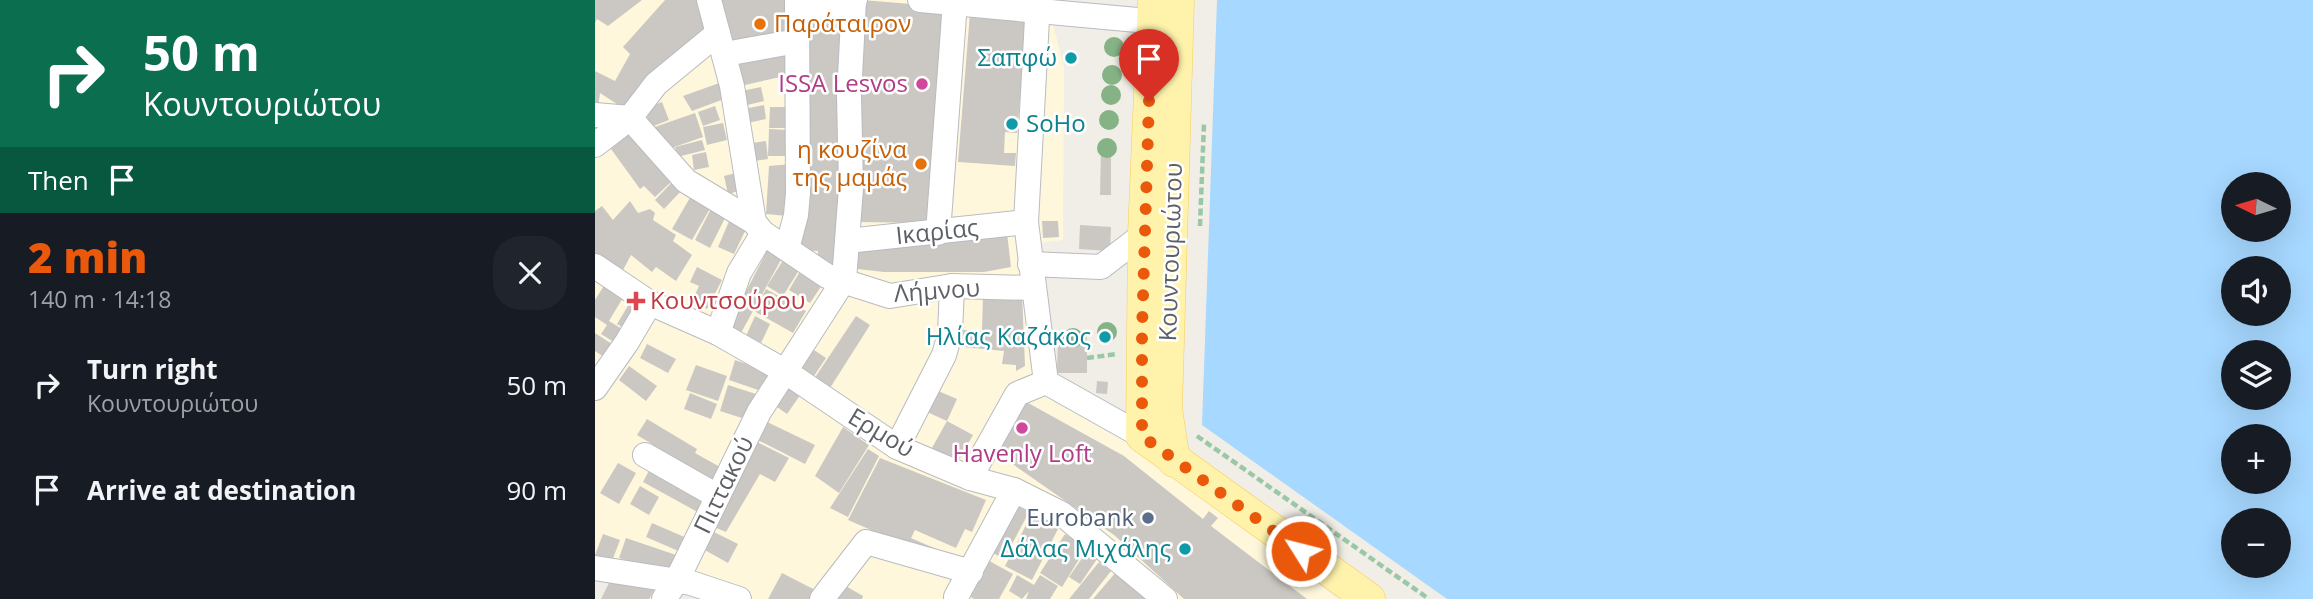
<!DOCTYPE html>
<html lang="en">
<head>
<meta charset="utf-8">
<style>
  body { margin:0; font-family:"Open Sans",sans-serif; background:#20242c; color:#f1f3f6; height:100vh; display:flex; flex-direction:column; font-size:26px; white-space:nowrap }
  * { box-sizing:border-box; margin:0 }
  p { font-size:23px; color:#9ea1a6 }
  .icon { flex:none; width:38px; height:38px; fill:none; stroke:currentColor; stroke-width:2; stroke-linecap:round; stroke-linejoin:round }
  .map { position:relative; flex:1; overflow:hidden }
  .side { display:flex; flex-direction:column; background:#171b24; width:595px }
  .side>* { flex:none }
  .banner { background:#0b6e4f; color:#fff; overflow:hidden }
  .needle { width:46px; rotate:275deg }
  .fabs { position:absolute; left:1626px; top:172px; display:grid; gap:14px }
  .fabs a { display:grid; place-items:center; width:70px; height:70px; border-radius:50%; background:#171b24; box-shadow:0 7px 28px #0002; font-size:35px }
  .pin { position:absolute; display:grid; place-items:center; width:60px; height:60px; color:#fff; margin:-72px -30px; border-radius:50% 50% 50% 0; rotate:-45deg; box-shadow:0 0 7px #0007 }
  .pin .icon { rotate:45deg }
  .me { position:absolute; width:77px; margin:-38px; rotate:306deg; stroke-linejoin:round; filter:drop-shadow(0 0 5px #0008) }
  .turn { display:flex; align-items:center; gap:24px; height:147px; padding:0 28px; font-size:32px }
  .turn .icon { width:91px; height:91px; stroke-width:2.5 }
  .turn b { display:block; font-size:49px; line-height:60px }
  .then { display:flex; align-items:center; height:66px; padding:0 28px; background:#0003; gap:14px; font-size:26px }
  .round { display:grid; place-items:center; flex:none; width:74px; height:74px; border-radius:28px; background:#20242c }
  .summary { display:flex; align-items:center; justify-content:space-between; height:119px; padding:0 28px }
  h1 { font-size:42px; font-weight:800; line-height:52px; color:#ea580c }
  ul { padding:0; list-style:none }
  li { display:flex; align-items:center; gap:21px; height:105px; padding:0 28px }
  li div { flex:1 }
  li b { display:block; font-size:26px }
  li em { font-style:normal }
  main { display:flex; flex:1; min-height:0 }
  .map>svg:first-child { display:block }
  .commercial { fill:#fff7dc }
  .water { fill:#a7d8ff; fill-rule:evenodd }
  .building { fill:#cbc8c3 }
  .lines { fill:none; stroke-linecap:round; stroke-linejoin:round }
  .minor-casing { stroke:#b8bbc0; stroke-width:26 }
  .major-casing { stroke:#f9cd57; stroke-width:33 }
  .path { stroke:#99c7a7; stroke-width:4.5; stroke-dasharray:7 3.5; stroke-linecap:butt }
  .minor { stroke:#fff; stroke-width:24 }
  .major { stroke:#fff3ac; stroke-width:32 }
  .tree { fill:#86b385 }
  .route { stroke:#ea580c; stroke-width:12; stroke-dasharray:0 21.6 }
  .food-dot { fill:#e8710a; stroke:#fff; stroke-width:2.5 }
  .culture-dot { fill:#0f9aa8; stroke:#fff; stroke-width:2.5 }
  .hotel-dot { fill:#d1479c; stroke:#fff; stroke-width:2.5 }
  .health-dot { fill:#e0444e; stroke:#fff; stroke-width:2.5 }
  .service-dot { fill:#5c6f8a; stroke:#fff; stroke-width:2.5 }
  .labels { text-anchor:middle; stroke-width:5; stroke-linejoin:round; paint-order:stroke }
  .food-label { font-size:24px; fill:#c56008; stroke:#fff; text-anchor:start }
  .culture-label { font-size:24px; fill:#0d838f; stroke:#fff; text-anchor:end }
  .hotel-label { font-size:24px; fill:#b23c85; stroke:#fff; text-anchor:end }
  .street-label { font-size:24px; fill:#5d6167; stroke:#fff }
  .health-label { font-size:24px; fill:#be3a42; stroke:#fff; text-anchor:start }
  .service-label { font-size:24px; fill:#4e5e75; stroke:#fff; text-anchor:end }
</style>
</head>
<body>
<main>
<section class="side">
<div class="banner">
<div class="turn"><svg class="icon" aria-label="right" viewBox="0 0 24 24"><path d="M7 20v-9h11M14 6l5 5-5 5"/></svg><div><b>50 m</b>Κουντουριώτου</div></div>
<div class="then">Then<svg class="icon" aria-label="arrive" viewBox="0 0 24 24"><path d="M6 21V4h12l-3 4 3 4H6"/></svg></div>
</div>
<div class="summary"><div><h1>2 min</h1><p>140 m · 14:18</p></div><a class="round"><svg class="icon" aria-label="close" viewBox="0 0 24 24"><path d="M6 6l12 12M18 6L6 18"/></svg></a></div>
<ul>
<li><svg class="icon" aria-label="right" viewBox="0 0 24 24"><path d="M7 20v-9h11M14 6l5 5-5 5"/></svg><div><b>Turn right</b><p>Κουντουριώτου</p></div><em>50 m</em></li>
<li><svg class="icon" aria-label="arrive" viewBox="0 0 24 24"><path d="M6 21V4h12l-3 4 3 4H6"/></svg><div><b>Arrive at destination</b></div><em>90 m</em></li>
</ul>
</section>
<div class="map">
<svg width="1718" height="599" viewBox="0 0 1718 599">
  <rect width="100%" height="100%" fill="#f0eee6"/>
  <path class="commercial" d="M0,0H457L456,17L469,66L468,240L429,245L438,389L529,439L743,599H153L0,562Z"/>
  <path class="water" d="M622,0H1718V599H852L607,425ZM1638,184H1684V229H1638ZM1638,268H1684V313H1638ZM1638,352H1684V397H1638ZM1638,436H1684V481H1638ZM1638,520H1684V565H1638Z"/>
  <g class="building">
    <path d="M0,0H47L13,26L2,19L0,23Z"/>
    <path d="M70,0H103L115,31L35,108L25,106L5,93L3,108H0V71L20,81L35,54L28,47Z"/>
    <path d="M123,0H195L198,34L137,47Z"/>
    <path d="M267,0L353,7L337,223L259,222Z"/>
    <path d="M211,10L248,11L245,266L227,265L222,261L223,251L205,250Z"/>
    <path d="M375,13L432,17L422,133L410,132L409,153H421L420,166L363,162Z"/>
    <path d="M200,49L199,74L145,86L139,62Z"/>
    <path d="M127,82L129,99L97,111L88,96Z"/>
    <path d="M166,87L169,101L144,107L142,92Z"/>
    <path d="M67,102L74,120L56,127L49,109Z"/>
    <path d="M169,105L171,119L147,124L144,110Z"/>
    <path d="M120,106L125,120L108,126L103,112Z"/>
    <path d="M175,107H195L194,128H174Z"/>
    <path d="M100,113L108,137L65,152L57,128Z"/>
    <path d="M128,123L132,140L112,145L108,127Z"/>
    <path d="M32,124L76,182L60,197L49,186L45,189L11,142Z"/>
    <path d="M174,129L194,130L193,156H173Z"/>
    <path d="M107,140L110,150L82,157L80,147Z"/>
    <path d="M171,141L173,159L153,162L151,144Z"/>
    <path d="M506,150H516V195H505Z"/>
    <path d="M111,152L114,167L99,170L97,155Z"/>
    <path d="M196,164L192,216L171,214L174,166Z"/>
    <path d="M141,173L144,191L133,194L129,176Z"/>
    <path d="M79,180L88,189L69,209L60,200Z"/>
    <path d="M97,194L117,205L97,240L77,229Z"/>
    <path d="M35,201L43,213L55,209L60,213L58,220L81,235L78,241L97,255L81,281L61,267L57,272L36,255L28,270L0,254V211L7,206L18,220Z"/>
    <path d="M117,207L132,214L115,248L100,240Z"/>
    <path d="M135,219L152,227L139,254L123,247Z"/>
    <path d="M447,221H463L464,237L448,238Z"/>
    <path d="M411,225L416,267L389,272H289L254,268L255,244Z"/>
    <path d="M485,225L516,227L515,251L484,249Z"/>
    <path d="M174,247L188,256L146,333L133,326Z"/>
    <path d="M190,257L206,267L188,296L172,286Z"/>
    <path d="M102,267L127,280L112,309L97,301L104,286L95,282Z"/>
    <path d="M207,268L229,282L215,303L194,290Z"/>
    <path d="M10,284L29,296L14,321L35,334L27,347L6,334L12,325L0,317V300Z"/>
    <path d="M171,289L211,311L198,333L159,311Z"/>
    <path d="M388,292H427L430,366L421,371V365L407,364L409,351L368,347L367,330L387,331Z"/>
    <path d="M34,304L47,312L36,332L22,324Z"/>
    <path d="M160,316L175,324L166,343L151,336Z"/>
    <path d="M261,316L275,325L235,388L219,379Z"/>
    <path d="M0,333L23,348L15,361L0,351Z"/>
    <path d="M463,336L492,337V373H462Z"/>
    <path d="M52,344L81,359L73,373L45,358Z"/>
    <path d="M210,344L231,358L219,376L198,362Z"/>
    <path d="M140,360L175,372L169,392L134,380Z"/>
    <path d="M101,365L132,376L123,401L91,390Z"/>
    <path d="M34,366L62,386L51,401L24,380Z"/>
    <path d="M191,380L208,391L192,414L175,402Z"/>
    <path d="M502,381L513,382L512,394L501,393Z"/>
    <path d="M133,385L161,394L153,420L125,411Z"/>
    <path d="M341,390L362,399L352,421L332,412Z"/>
    <path d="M95,393L122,404L116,419L89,409Z"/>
    <path d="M426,399L529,456L608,519L614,511L623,518L616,526L712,599H589L519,535L399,451Z"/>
    <path d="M162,417L220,445L210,464L153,435Z"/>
    <path d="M52,419L102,449L100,453L134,472L152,437L194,458L180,482L165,474L131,532L109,523L108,515L48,482L59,461L50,455L57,444L42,435Z"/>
    <path d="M352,421L378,435L359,469L333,455Z"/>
    <path d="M248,427L274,445L244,493L220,476Z"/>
    <path d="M273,449L284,456L253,517L235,508Z"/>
    <path d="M285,458L391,500L377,532L370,529L361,548L320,530L316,538L362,558L359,566L253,520Z"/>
    <path d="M23,463L41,473L24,504L5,493Z"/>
    <path d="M45,486L64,497L54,515L35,504Z"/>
    <path d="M416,503L434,512L409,559L392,550Z"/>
    <path d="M437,513L464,527L437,580L410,566Z"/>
    <path d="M57,523L94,539L88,553L51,537Z"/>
    <path d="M109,527L143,544L133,563L99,544Z"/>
    <path d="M8,534L25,540L17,561L0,555Z"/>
    <path d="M470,534L491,548L467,587L445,573Z"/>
    <path d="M31,538L84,556L77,575L24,558Z"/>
    <path d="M492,551L502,559L485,584L474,577Z"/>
    <path d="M389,558L418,574L404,599H379L369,593Z"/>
    <path d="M504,562L516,571L494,599H474Z"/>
    <path d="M521,572L553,599H498Z"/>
    <path d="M187,573L222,591L217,599H173Z"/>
    <path d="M18,575L60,589L54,599H6Z"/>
    <path d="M422,575L439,585L445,575L463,586L455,599H431L434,591L427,599L414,591Z"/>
    <path d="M249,585L268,596L267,599H240Z"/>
  </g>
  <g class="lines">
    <g class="minor-casing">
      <g id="minor">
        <path d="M114,0L137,86L159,222"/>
        <path d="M325,0L575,23"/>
        <path d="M443,0L431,222L451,382L547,436"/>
        <path d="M203,8L242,7L260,0"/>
        <path d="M130,54L202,41"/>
        <path d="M0,115L35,118L91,181L159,222L168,233L232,276L295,296L357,286L438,288"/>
        <path d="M0,145L35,118L61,84L123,33"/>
        <path d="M343,233L360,2"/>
        <path d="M252,241L431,222"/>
        <path d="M192,249L201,215L203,193L202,0"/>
        <path d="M435,264L506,267L549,234"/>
        <path d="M0,266L55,303L123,333L191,372L302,447L375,478L419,490L467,514L570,599"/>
        <path d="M123,333L144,273L168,233"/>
        <path d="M0,388L32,342L55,303"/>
        <path d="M302,447L349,355L355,334L357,286"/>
        <path d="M50,455L122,496"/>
        <path d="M375,478L422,394L451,382"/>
        <path d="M0,568L96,583L144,599"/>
        <path d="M361,597L419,490"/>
        <path d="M69,599L81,582L164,412L249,280L256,188L254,96L259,0"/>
        <path d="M227,599L271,542L376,572"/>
      </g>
    </g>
    <g class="major-casing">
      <g id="major">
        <path d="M559,0L549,234L547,436L774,599"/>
        <path d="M579,461L571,409L583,0"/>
      </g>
    </g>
    <g class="path">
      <path d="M605,226L609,123"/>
      <path d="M492,358L522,354"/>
      <path d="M602,436L834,599"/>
    </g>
    <use href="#minor" class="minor"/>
    <use href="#major" class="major"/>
  </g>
  <g class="tree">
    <circle cx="519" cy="47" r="10"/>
    <circle cx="517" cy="75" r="10"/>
    <circle cx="516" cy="95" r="10"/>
    <circle cx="514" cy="120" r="10"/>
    <circle cx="512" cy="148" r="10"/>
    <circle cx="512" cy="332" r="10"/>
    <circle cx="478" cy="338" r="10"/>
  </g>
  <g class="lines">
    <path class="route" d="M554,101L547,330V436L706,551"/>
  </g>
  <g class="food-dot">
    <circle cx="165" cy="24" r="7"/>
    <circle cx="326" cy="164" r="7"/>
  </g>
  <g class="culture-dot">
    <circle cx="476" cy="58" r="7"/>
    <circle cx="417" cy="124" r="7"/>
    <circle cx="510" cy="337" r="7"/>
    <circle cx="590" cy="549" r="7"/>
  </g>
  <g class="hotel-dot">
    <circle cx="327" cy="84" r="7"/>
    <circle cx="427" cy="428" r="7"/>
  </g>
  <path class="health-dot" d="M37.5 290.5h7v7h7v7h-7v7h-7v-7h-7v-7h7z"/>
  <circle class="service-dot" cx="553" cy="518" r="7"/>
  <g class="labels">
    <g class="food-label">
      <text x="179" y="32">Παράταιρον</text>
      <text x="312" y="158" text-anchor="end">η κουζίνα<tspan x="312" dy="28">της μαμάς</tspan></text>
    </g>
    <g class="culture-label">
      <text x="462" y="66">Σαπφώ</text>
      <text x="431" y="132" text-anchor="start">SoΗo</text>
      <text x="496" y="345">Ηλίας Καζάκος</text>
      <text x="576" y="557">Δάλας Μιχάλης</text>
    </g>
    <g class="hotel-label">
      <text x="313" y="92">ISSA Lesvos</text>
      <text x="427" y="462" text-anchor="middle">Havenly Loft</text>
    </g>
    <g class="street-label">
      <text transform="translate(342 232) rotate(-6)" y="8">Ικαρίας</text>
      <text transform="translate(576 252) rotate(-88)" y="8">Κουντουριώτου</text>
      <text transform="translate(342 291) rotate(-4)" y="8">Λήμνου</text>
      <text transform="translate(286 433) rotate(31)" y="8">Ερμού</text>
      <text transform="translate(129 485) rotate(-64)" y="8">Πιττακού</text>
    </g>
    <g class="health-label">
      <text x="55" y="309">Κουντσούρου</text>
    </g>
    <g class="service-label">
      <text x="539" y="526">Eurobank</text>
    </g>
  </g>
</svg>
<div class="fabs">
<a><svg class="needle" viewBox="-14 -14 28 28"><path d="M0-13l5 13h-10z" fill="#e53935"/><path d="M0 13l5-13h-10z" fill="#9ea1a6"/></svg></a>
<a><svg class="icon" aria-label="sound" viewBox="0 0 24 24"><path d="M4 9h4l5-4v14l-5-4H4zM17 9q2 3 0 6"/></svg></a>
<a><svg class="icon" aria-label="layers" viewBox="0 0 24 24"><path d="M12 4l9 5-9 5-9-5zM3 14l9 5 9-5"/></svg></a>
<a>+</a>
<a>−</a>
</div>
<div class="pin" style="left:554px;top:101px;background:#d93025"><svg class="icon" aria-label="arrive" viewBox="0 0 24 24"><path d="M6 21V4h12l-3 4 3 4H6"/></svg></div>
<svg class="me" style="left:706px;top:551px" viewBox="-20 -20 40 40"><circle r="17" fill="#ea580c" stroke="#fff" stroke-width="3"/><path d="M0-11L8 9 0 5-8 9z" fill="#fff"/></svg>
</div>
</main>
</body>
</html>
